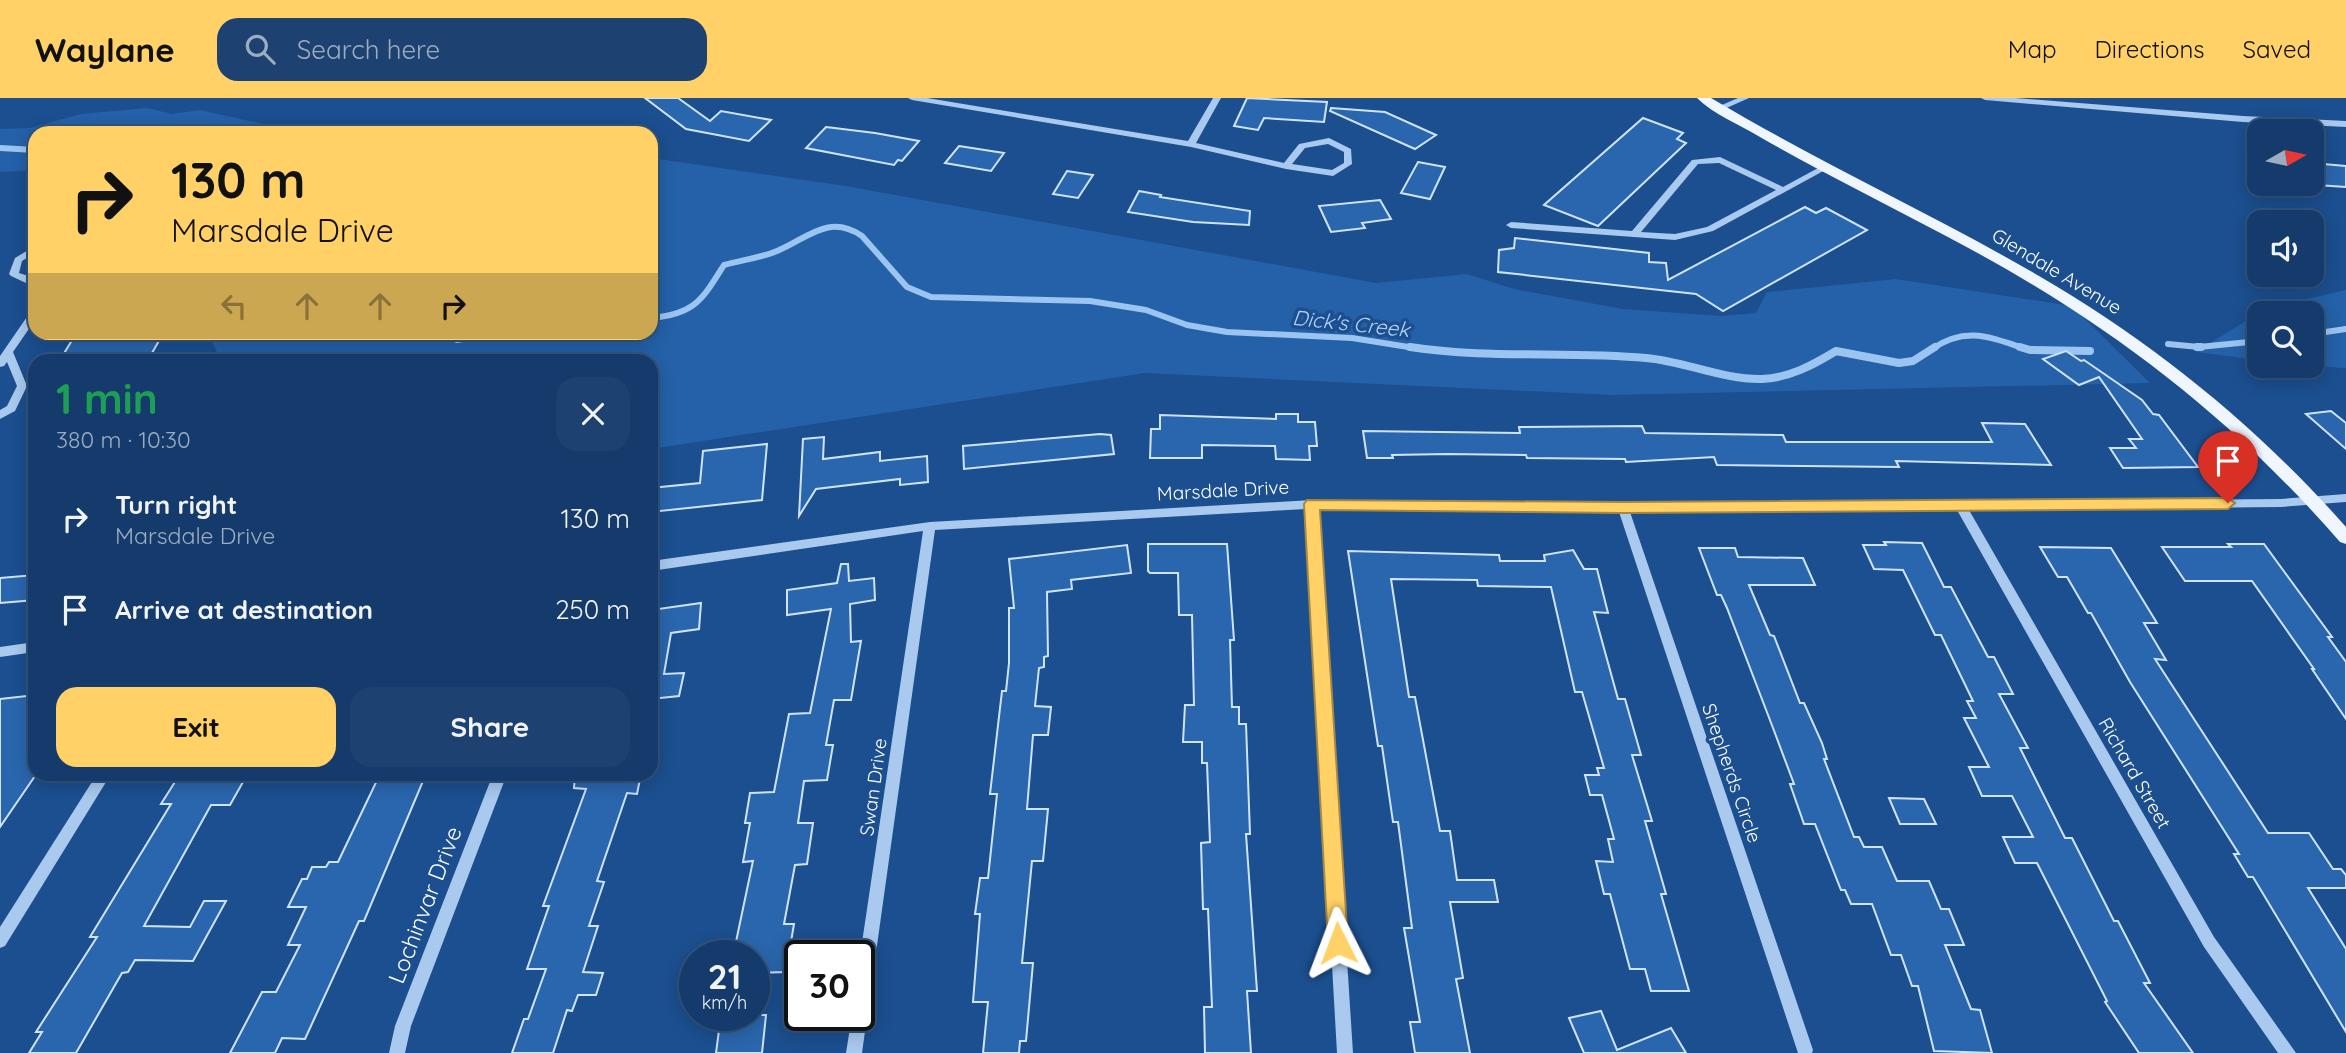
<!DOCTYPE html>
<html lang="en">
<head>
<meta charset="utf-8">
<style>
  body { margin:0; font-family:Quicksand,sans-serif; background:#1d4271; color:#f1f3f6; height:100vh; display:flex; flex-direction:column; font-size:26px; white-space:nowrap }
  * { box-sizing:border-box; margin:0 }
  p { font-size:23px; color:#9dadc1 }
  .icon { flex:none; width:38px; height:38px; fill:none; stroke:currentColor; stroke-width:2; stroke-linecap:round; stroke-linejoin:round }
  .map { position:relative; flex:1; overflow:hidden }
  .details { position:absolute; left:28px; top:256px; width:630px; height:427px; display:flex; flex-direction:column; background:#143b6b; border-radius:21px; box-shadow:0 4px 18px #0003,0 0 0 2px #33557e }
  .details>* { flex:none }
  .guide { position:absolute; left:28px; top:28px; width:630px; height:214px; border-radius:21px; box-shadow:0 4px 18px #0003,0 0 0 2px #33557e; background:#ffd166; color:#111; overflow:hidden }
  .needle { width:46px; rotate:81deg }
  .fabs { position:absolute; left:2247px; top:21px; display:grid; gap:14px }
  .fabs a { display:grid; place-items:center; width:77px; height:77px; border-radius:14px; background:#143b6b; box-shadow:0 4px 18px #0003,0 0 0 2px #33557e; font-size:35px }
  .speed { position:absolute; left:679px; top:842px; display:flex; gap:14px; font-size:35px; font-weight:700; text-align:center }
  .speed>* { display:grid; place-content:center; width:91px; height:91px; border-radius:50%; background:#143b6b; box-shadow:0 4px 18px #0003,0 0 0 2px #33557e; line-height:1 }
  .speed small { font-size:18px; font-weight:400 }
  .speed .limit { border:4px solid #111; border-radius:10px; background:#fff; color:#111 }
  .pin { position:absolute; display:grid; place-items:center; width:60px; height:60px; color:#fff; margin:-72px -30px; border-radius:50% 50% 50% 0; rotate:-45deg; box-shadow:0 0 7px #0007 }
  .pin .icon { rotate:45deg }
  .me { position:absolute; width:77px; margin:-38px; rotate:357deg; stroke-linejoin:round; filter:drop-shadow(0 0 5px #0008) }
  .turn { display:flex; align-items:center; gap:24px; height:147px; padding:0 28px; font-size:32px }
  .turn .icon { width:91px; height:91px; stroke-width:2.5 }
  .turn b { display:block; font-size:49px; line-height:60px }
  .lanes { display:flex; align-items:center; height:66px; padding:0 28px; background:#0003; justify-content:center; gap:35px; direction:ltr }
  .lanes .off { opacity:.35 }
  .round { display:grid; place-items:center; flex:none; width:74px; height:74px; border-radius:21px; background:#1d4271 }
  .headline { display:flex; align-items:center; justify-content:space-between; height:119px; padding:0 28px }
  h1 { font-size:42px; font-weight:700; line-height:52px; color:#1e9e55 }
  .action { display:flex; gap:14px; margin-top:auto; padding:14px 28px }
  .action a { flex:1; height:80px; border-radius:21px; background:#ffd166; color:#111; font-size:28px; font-weight:700; line-height:80px; text-align:center }
  .action a+a { background:#1d4271; color:#f1f3f6 }
  ul { padding:0; list-style:none }
  li { display:flex; align-items:center; gap:21px; height:91px; padding:0 28px }
  li div { flex:1 }
  li b { display:block; font-size:26px }
  li em { font-style:normal }
  header { display:flex; align-items:center; gap:42px; box-sizing:border-box; height:98px; padding:0 35px; background:#ffd166; color:#111 }
  header strong { font-size:33px }
  nav { display:flex; gap:38px; margin-inline-start:auto; font-size:24px }
  .search { width:490px; height:63px; background:#1d4271; display:flex; align-items:center; gap:18px; box-sizing:border-box; padding:0 24px; border-radius:21px; color:#9dadc1; font-size:26px }
  .map>svg:first-child { display:block }
  .green { fill:#2461a8 }
  .lines { fill:none; stroke-linecap:round; stroke-linejoin:round }
  .stream-far1 { stroke:#9cc4f0; stroke-width:6 }
  .stream { stroke:#9cc4f0; stroke-width:8 }
  .building { fill:#2a66ad; stroke:#cfe3fa; stroke-width:2 }
  .minor { fill:#a9c9ee; fill-rule:evenodd }
  .major { fill:#f0f6ff; fill-rule:evenodd }
  .route { fill:#ffd166; stroke:#a68842; stroke-width:2 }
  .labels { text-anchor:middle; stroke-width:7; stroke-linejoin:round; paint-order:stroke }
  .street-label { font-size:19px; fill:#fff; stroke:#1b4f8f }
  .water-label { font-size:21px; font-style:italic; fill:#b5d3f5; stroke:#1b4f8f }
  .near-street-label { font-size:23px; fill:#fff; stroke:#1b4f8f }
</style>
</head>
<body>
<header>
<strong>Waylane</strong>
<div class="search"><svg class="icon" aria-label="search" viewBox="0 0 24 24"><circle cx="10" cy="10" r="6"/><path d="M15 15l6 6"/></svg>Search here</div>
<nav><a>Map</a><a>Directions</a><a>Saved</a></nav>
</header>
<div class="map">
<svg width="2346" height="955" viewBox="0 0 2346 955">
  <rect width="100%" height="100%" fill="#1b4f8f"/>
  <g class="green">
    <path d="M147,10L172,16L200,12L304,35H35V72L0,74V31L30,30L81,16Z"/>
    <path d="M651,60L846,88L1376,185L1467,176L1514,191L1623,211L1721,218L1756,215L1767,194L1896,181L2072,208L2150,285L1612,297L1145,275L651,351V262H221L210,240L211,234H651Z"/>
    <path d="M2346,192V270L2309,268H2312V215H2259V262L2196,254L2265,211Z"/>
  </g>
  <g class="lines">
    <g class="stream-far1">
      <path d="M184,35H196"/>
      <path d="M0,50L35,52"/>
      <path d="M651,220C695,216 702,202 724,167C741,162 761,160 777,153C807,141 828,115 862,138L907,189L931,199L1090,203L1146,212L1187,227L1227,234L1352,240L1421,251"/>
      <path d="M351,234H371"/>
      <path d="M434,234L457,242L500,234"/>
      <path d="M2312,236L2346,231"/>
      <path d="M2168,246L2199,249L2259,243"/>
      <path d="M1932,251C1966,228 1989,239 2026,251"/>
    </g>
    <g class="stream">
      <path d="M1410,249C1487,261 1567,253 1646,260C1684,263 1723,282 1762,281C1789,280 1813,267 1836,253L1899,265L1913,263L1935,249"/>
      <path d="M2020,249L2030,252L2090,253"/>
      <path d="M2197,249H2201"/>
    </g>
  </g>
  <g class="building">
    <path d="M645,0H678L710,23L721,13L771,22L749,43L686,31Z"/>
    <path d="M1247,0L1327,4L1324,24L1264,20L1258,32L1234,28Z"/>
    <path d="M1331,10L1385,14L1436,37L1415,51L1330,13Z"/>
    <path d="M1643,20L1683,35L1677,41L1686,45L1598,128L1544,107Z"/>
    <path d="M826,29L875,35L919,43L902,63L898,62L894,67L806,50Z"/>
    <path d="M959,48L1004,55L991,73L945,65Z"/>
    <path d="M1418,64L1445,69L1430,101L1401,95Z"/>
    <path d="M2312,65L2346,68V89L2317,87L2312,80Z"/>
    <path d="M1067,73L1093,77L1078,100L1053,96Z"/>
    <path d="M1139,93L1161,97L1160,99L1250,113L1249,127L1193,124L1128,114Z"/>
    <path d="M1380,102L1391,121L1362,125L1365,130L1331,134L1319,108Z"/>
    <path d="M1805,109L1816,115L1826,110L1867,132L1723,213L1696,196L1498,174L1499,152L1514,150L1515,140L1649,155V164L1666,165L1668,182Z"/>
    <path d="M77,234H164L148,262H60Z"/>
    <path d="M2066,253L2081,263L2084,262L2142,302L2153,316L2159,317L2198,369L2123,370L2110,350H2136L2129,341H2142L2099,279L2079,287L2043,261Z"/>
    <path d="M2331,313L2346,325V351L2306,316Z"/>
    <path d="M1276,316H1298V324H1315L1317,348H1309L1310,362L1276,361L1275,348L1202,347V360H1150L1151,331H1160V317L1276,321Z"/>
    <path d="M1982,325L2025,326L2051,367L1896,363L1899,369L1717,367L1714,359L1626,364L1625,361L1527,360L1526,357L1448,356L1392,357L1393,360H1367L1363,333L1520,335L1519,329L1642,328L1645,335L1783,337L1786,344H1992Z"/>
    <path d="M1100,336L1111,337L1114,356L964,371L963,348Z"/>
    <path d="M824,339L823,361L880,354V363L927,358L928,384L900,387V381L816,391L799,418L803,341Z"/>
    <path d="M767,346L762,402L651,414V390L700,385L703,353Z"/>
    <path d="M1884,444L1922,445L1944,489H1951L1988,559H1994L2013,596H1999L2028,650H2020L2065,740H2072L2114,823H2118L2150,885H2144L2193,955H2139L2105,904L2107,903L2037,765H2015L2003,739H2033L2012,698H1982L1969,669H1989L1964,620H1976L1967,603H1973L1941,537H1935L1903,472L1874,471L1863,447H1886Z"/>
    <path d="M1148,446H1227L1234,542H1230L1232,609H1239V626H1246L1250,736H1246L1257,893H1247L1251,955H1205L1204,909H1212L1208,811H1203L1201,745L1210,744L1207,665H1202V644H1183L1185,607H1194L1192,517H1179L1178,475H1150L1148,473Z"/>
    <path d="M2228,446H2264L2332,539H2328L2346,564V621L2312,571H2314L2252,483H2185L2162,449H2231Z"/>
    <path d="M1127,447L1131,475L1071,482L1072,491L1047,494L1048,558L1044,559V569L1039,570L1035,608L1051,609L1048,637H1033L1027,711H1048L1043,763H1032L1022,865H1033L1026,943H1020L1019,955H983L988,904H973L980,816H975L980,780H988L997,696H990L1002,593H1006L1009,565V510H1014L1009,461Z"/>
    <path d="M2040,449L2111,450L2157,525H2144L2166,562L2155,561L2268,735H2309L2333,771H2341L2346,777V790H2308L2346,851V934L2253,779H2248L2234,756H2239L2130,584L2091,515H2088L2067,479H2058Z"/>
    <path d="M1699,450H1735L1738,459L1803,460L1815,487H1749L1770,537L1774,538L1800,605H1804L1822,645L1827,661H1824L1854,739H1859L1864,749H1882L1897,783H1929L1941,811H1949L1964,847H1945L1971,911L1980,912L1992,955L1934,953L1918,888H1912L1901,857H1891L1872,806H1851L1845,792H1841L1815,726H1804L1790,686H1794L1773,630L1727,510L1721,497H1717Z"/>
    <path d="M1573,452L1584,471H1597L1608,515L1594,514L1618,601H1625L1641,657H1632L1652,723H1645L1666,796H1661L1689,893H1651L1645,871H1630L1610,796H1604L1596,763L1613,764L1608,741H1614L1602,697H1590L1585,677H1599L1597,670H1604L1582,594H1575L1551,489L1478,488L1477,482L1391,481L1409,599H1415L1440,733H1450L1457,782H1494L1498,804H1450L1463,880L1456,881L1470,955H1415L1410,924H1420L1404,830H1412L1398,724H1393L1382,648H1378L1348,453L1499,457L1500,463H1545L1544,457Z"/>
    <path d="M841,466H848L849,483L874,480L875,502L850,506L851,544L861,543L851,602H834L826,647H833L827,682L804,683L798,725H813L807,766L795,767L784,826H794L786,874L754,875V858H733L753,763L743,764L750,725H745L750,695L774,694L789,616L810,615L831,511L787,517V492L837,485Z"/>
    <path d="M35,477V502L0,505V480Z"/>
    <path d="M701,505L699,531L671,535L664,576L684,575L679,598L651,601V512Z"/>
    <path d="M35,597V678L0,729V601Z"/>
    <path d="M180,676H235L230,684H243L230,707H211L144,828L190,829L204,803H226L193,863L135,862L128,874L122,875L76,955H29L42,934H36L97,839H90L171,706H161Z"/>
    <path d="M380,676H426L364,823H359L305,941L282,940L275,955H230L262,894H276L300,847H288L306,809H288L302,781H307L312,769H326L329,764H338Z"/>
    <path d="M575,676H641L637,696L627,695L597,783L604,784L589,828H598L583,874L603,875L596,897H578L572,913L567,912L553,955H512L524,921H528L546,871H527L549,808H543L586,691L574,690Z"/>
    <path d="M1889,700L1924,701L1936,726H1900Z"/>
    <path d="M1601,913L1617,952L1671,930L1686,955H1584L1569,920Z"/>
    <path d="M721,917H766L762,955H716Z"/>
  </g>
  <g class="lines">
    <g class="minor">
      <path d="M908,0H927L1188,43L1213,0H1221L1196,45L1284,65L1299,46L1329,40L1351,51L1352,66L1333,78L1286,71L1191,49L912,2ZM1328,46L1344,54V65L1332,72L1292,66L1305,50Z"/>
      <path d="M1738,0H1749L1722,12L1715,10Z"/>
      <path d="M1981,0H2015L2243,18L2346,23V29L2243,24L1985,2Z"/>
      <path d="M1720,59L1783,89L1820,69L1827,71L1713,133L1675,142L1511,130L1506,127L1511,124L1632,133L1692,62ZM1719,65L1776,92L1707,129L1675,136L1641,134L1698,66Z"/>
      <path d="M35,148V155L22,163L19,175L35,180V186L26,185L11,178L9,176L15,160Z"/>
      <path d="M35,212V222L13,254L27,288L15,313L0,321V312L7,308L17,288L7,264L4,268L0,269V258L31,213Z"/>
      <path d="M2346,396V404L2281,409L1969,412L2214,839L2296,955H2278L2204,849L1957,412L1630,414L1813,952L1812,955H1798L1797,952L1619,414L1318,410L1353,955H1337L1306,411L935,432L862,955H846L852,917H859V865L923,433L651,473V463L930,424L1312,402L1623,406L2281,401Z"/>
      <path d="M35,544V554L0,559V549Z"/>
      <path d="M97,676H111L5,848L0,850V829Z"/>
      <path d="M493,676H507L411,928L405,955H389L395,928Z"/>
    </g>
    <path class="major" d="M1697,0H1711C1818,64 1931,115 2039,178C2154,245 2257,328 2346,429V446L2340,444C2227,314 2099,218 1946,138C1884,105 1821,74 1760,39C1740,27 1713,16 1697,0Z"/>
  </g>
  <path class="route" d="M2228,400L2235,405L2228,411L1623,415L1320,412L1348,845L1345,852L1338,855L1331,852L1328,845L1304,406L1307,402L1623,404Z"/>
  <g class="labels">
    <g class="street-label">
      <text transform="translate(2057 173) rotate(31)" y="7">Glendale Avenue</text>
      <text transform="translate(1223 392) rotate(-3)" y="7">Marsdale Drive</text>
      <text transform="translate(1732 675) rotate(71)" y="7">Shepherds Circle</text>
      <text transform="translate(2135 675) rotate(60)" y="7">Richard Street</text>
      <text transform="translate(873 689) rotate(-82)" y="7">Swan Drive</text>
    </g>
    <g class="water-label">
      <text transform="translate(1351 226) rotate(6)" y="7">Dick's Creek</text>
    </g>
    <g class="near-street-label">
      <text transform="translate(425 807) rotate(-69)" y="8">Lochinvar Drive</text>
    </g>
  </g>
</svg>
<div class="fabs">
<a><svg class="needle" viewBox="-14 -14 28 28"><path d="M0-13l5 13h-10z" fill="#e53935"/><path d="M0 13l5-13h-10z" fill="#9dadc1"/></svg></a>
<a><svg class="icon" aria-label="sound" viewBox="0 0 24 24"><path d="M4 9h4l5-4v14l-5-4H4zM17 9q2 3 0 6"/></svg></a>
<a><svg class="icon" aria-label="search" viewBox="0 0 24 24"><circle cx="10" cy="10" r="6"/><path d="M15 15l6 6"/></svg></a>
</div>
<div class="speed"><div>21<small>km/h</small></div><div class="limit">30</div></div>
<div class="pin" style="left:2228px;top:405px;background:#d93025"><svg class="icon" aria-label="arrive" viewBox="0 0 24 24"><path d="M6 21V4h12l-3 4 3 4H6"/></svg></div>
<svg class="me" style="left:1338px;top:845px" viewBox="-20 -20 40 40"><path d="M0-17L14 15 0 8-14 15z" fill="#ffd166" stroke="#fff" stroke-width="4"/></svg>
<div class="guide">
<div class="turn"><svg class="icon" aria-label="right" viewBox="0 0 24 24"><path d="M7 20v-9h11M14 6l5 5-5 5"/></svg><div><b>130 m</b>Marsdale Drive</div></div>
<div class="lanes"><svg class="icon off" aria-label="left" viewBox="0 0 24 24"><path d="M17 20v-9H6M10 6l-5 5 5 5"/></svg><svg class="icon off" aria-label="ahead" viewBox="0 0 24 24"><path d="M12 20V5M6 11l6-6 6 6"/></svg><svg class="icon off" aria-label="ahead" viewBox="0 0 24 24"><path d="M12 20V5M6 11l6-6 6 6"/></svg><svg class="icon" aria-label="right" viewBox="0 0 24 24"><path d="M7 20v-9h11M14 6l5 5-5 5"/></svg></div>
</div>
<section class="details">
<div class="headline"><div><h1>1 min</h1><p>380 m · 10:30</p></div><a class="round"><svg class="icon" aria-label="close" viewBox="0 0 24 24"><path d="M6 6l12 12M18 6L6 18"/></svg></a></div>
<ul>
<li><svg class="icon" aria-label="right" viewBox="0 0 24 24"><path d="M7 20v-9h11M14 6l5 5-5 5"/></svg><div><b>Turn right</b><p>Marsdale Drive</p></div><em>130 m</em></li>
<li><svg class="icon" aria-label="arrive" viewBox="0 0 24 24"><path d="M6 21V4h12l-3 4 3 4H6"/></svg><div><b>Arrive at destination</b></div><em>250 m</em></li>
</ul>
<div class="action"><a>Exit</a><a>Share</a></div>
</section>
</div>
</body>
</html>
